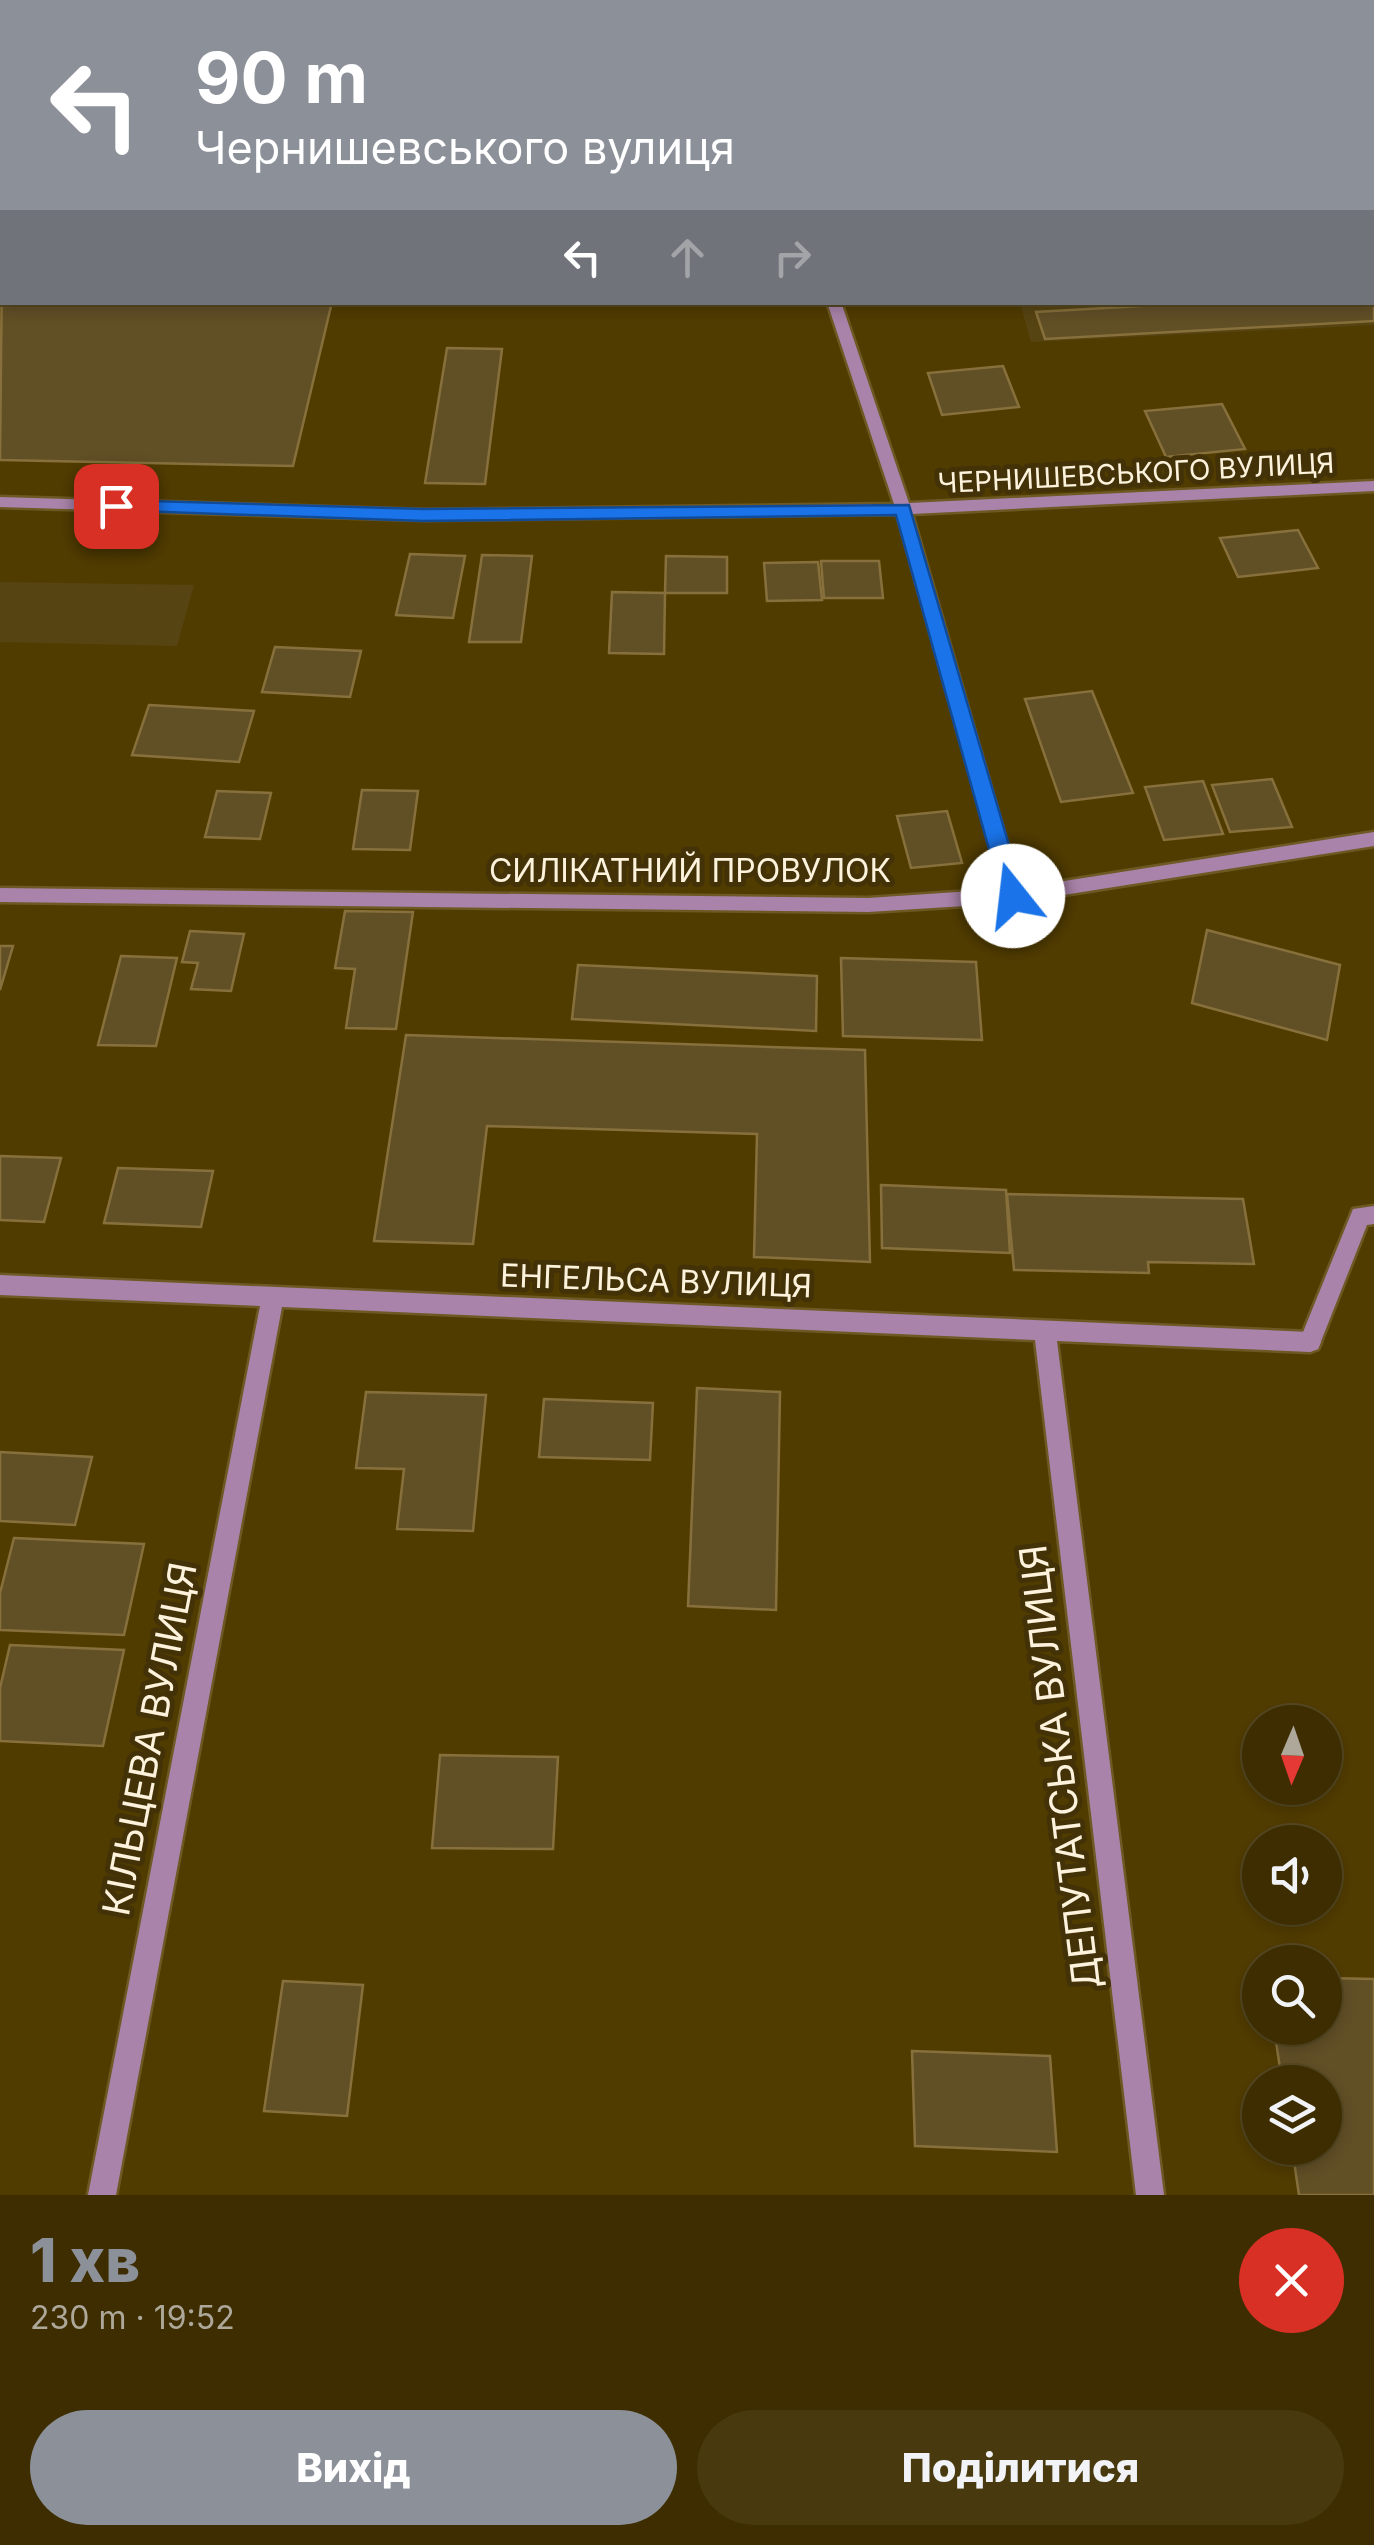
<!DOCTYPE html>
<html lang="uk">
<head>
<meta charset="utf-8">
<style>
  body { margin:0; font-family:Inter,sans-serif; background:#48390f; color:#f1f3f6; height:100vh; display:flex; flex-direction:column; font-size:38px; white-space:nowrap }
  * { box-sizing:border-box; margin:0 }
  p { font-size:32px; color:#ada899 }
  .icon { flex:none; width:55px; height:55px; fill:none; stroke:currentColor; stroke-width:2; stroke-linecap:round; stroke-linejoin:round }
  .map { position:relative; height:2195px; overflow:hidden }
  .drawer { display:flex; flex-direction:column; background:#3d2d00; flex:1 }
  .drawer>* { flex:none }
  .banner { position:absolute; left:0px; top:0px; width:1375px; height:305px; box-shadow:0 5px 15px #0003,0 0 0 2px #564922; background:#8c9099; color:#fff; overflow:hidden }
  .needle { width:65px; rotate:182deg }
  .controls { position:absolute; left:1242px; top:1705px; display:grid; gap:20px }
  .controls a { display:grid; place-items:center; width:100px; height:100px; border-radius:50%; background:#3d2d00; box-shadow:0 5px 15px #0003,0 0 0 2px #564922; font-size:50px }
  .pin { position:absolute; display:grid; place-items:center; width:85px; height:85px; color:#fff; margin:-42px; border-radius:20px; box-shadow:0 5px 15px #0006 }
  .me { position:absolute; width:110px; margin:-55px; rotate:344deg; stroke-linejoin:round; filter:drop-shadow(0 0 8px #0008) }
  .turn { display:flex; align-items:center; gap:35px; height:210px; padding:0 30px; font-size:45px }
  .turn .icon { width:130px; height:130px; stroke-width:2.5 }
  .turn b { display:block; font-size:70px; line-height:85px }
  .lanes { display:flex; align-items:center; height:95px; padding:0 30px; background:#0003; justify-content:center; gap:50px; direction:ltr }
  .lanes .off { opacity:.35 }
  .round { display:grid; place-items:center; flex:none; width:105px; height:105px; border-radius:52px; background:#48390f }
  .overview { display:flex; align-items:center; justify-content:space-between; height:170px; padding:0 30px }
  h1 { font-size:60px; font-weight:800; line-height:75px; color:#8c9099 }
  .primary-button { display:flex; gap:20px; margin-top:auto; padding:20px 30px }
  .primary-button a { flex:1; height:115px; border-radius:60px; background:#8c9099; color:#fff; font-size:40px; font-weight:800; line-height:115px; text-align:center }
  .primary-button a+a { background:#48390f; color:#f1f3f6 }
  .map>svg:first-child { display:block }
  .built { fill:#574413 }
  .building { fill:#614f26; stroke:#87703b; stroke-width:2.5 }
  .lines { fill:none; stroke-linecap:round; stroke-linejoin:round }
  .service-casing { stroke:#6d5923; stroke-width:5 }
  .minor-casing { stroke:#6d5923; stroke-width:5 }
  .tertiary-casing { stroke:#6d5923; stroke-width:5 }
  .service { fill:#a983a9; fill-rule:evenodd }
  .minor { fill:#a983a9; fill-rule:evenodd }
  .tertiary { fill:#a983a9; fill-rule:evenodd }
  .route { fill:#1a73e8; stroke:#114b97; stroke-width:2.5 }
  .labels { text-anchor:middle; stroke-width:10; stroke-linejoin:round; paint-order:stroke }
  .far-street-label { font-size:28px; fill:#fdf3dd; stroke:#433207 }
  .street-label { font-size:32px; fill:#fdf3dd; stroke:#433207 }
  .near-street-label { font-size:38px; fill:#fdf3dd; stroke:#433207 }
</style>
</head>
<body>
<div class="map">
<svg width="1374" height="2195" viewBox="0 0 1374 2195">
  <rect width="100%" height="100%" fill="#513c00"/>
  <g class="built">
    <path d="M1374,204V325L1031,342L1020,303L1372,302Z"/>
    <path d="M0,582L194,585L177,646L0,642Z"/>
  </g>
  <g class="building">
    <path d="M189,0H393L188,2Z"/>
    <path d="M1083,0H1203L1085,2Z"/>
    <path d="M2,263V302H332L293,466L0,460Z"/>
    <path d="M1374,293V321L1045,339L1036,312L1212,302H1372Z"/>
    <path d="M447,348L502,349L485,484L425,483Z"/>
    <path d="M1003,366L1019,407L942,415L928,373Z"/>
    <path d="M1222,404L1245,449L1166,457L1145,411Z"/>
    <path d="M1298,530L1318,568L1238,577L1220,538Z"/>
    <path d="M410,554L465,556L453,618L396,615Z"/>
    <path d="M482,555L532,556L521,642H469Z"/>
    <path d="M666,556L727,557V593H665Z"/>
    <path d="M821,561H879L883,598H824Z"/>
    <path d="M818,562L822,600L767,601L764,563Z"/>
    <path d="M612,592L665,593L664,654L609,653Z"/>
    <path d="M275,647L361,651L350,697L262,692Z"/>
    <path d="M1092,691L1133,793L1061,802L1025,699Z"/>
    <path d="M149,705L254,711L239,762L132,755Z"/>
    <path d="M1272,779L1292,827L1230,832L1212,785Z"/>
    <path d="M1203,781L1223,834L1164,840L1145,787Z"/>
    <path d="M362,790L418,791L410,850L353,849Z"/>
    <path d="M217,791L271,793L260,839L205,837Z"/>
    <path d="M947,811L962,863L911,868L897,816Z"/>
    <path d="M345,911L413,912L396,1029L346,1028L355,969L335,968Z"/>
    <path d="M1207,930L1340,965L1327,1040L1192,1003Z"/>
    <path d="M190,931L244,934L231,991L191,989L198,963L182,962Z"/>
    <path d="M0,946H13L0,990Z"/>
    <path d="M121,956L177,958L156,1046L98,1045Z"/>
    <path d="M841,958L976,962L982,1040L843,1036Z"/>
    <path d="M578,965L817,976L816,1031L572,1019Z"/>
    <path d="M406,1035L865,1050L870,1262L754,1257L757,1134L487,1126L473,1244L374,1241Z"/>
    <path d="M0,1156L61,1158L44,1222L0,1220Z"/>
    <path d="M118,1168L213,1171L201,1227L104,1223Z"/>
    <path d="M881,1185L1006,1190L1010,1253L882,1248Z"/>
    <path d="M1007,1194L1243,1199L1254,1264L1148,1262L1149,1273L1014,1270Z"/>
    <path d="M697,1388L780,1392L776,1610L688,1606Z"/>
    <path d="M366,1392L486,1395L473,1531L397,1529L404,1469L356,1468Z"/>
    <path d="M544,1399L653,1403L650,1460L539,1457Z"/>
    <path d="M0,1452L92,1457L75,1525L0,1521Z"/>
    <path d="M14,1538L144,1544L124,1635L0,1630V1593Z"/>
    <path d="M10,1645L124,1650L103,1746L0,1741V1688Z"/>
    <path d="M440,1755L558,1757L553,1849L432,1848Z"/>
    <path d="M1325,1978L1374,1979V2195H1299L1292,2148H1325V2082H1282L1274,2028H1325Z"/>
    <path d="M283,1981L363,1985L347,2116L264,2111Z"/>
    <path d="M912,2051L1050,2056L1057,2152L915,2146Z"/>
  </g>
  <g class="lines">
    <g class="service-casing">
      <g id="service">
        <rect x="1372" y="171" width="2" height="8"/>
        <rect x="1372" y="221" width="2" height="11"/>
        <rect x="1372" y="279" width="2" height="8"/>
        <path d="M1374,1206V1224L1367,1225L1318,1349L1310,1352L1302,1349L1299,1342L1353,1209Z"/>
      </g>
    </g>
    <g class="minor-casing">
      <g id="minor">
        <path d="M747,0H759L760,2H748Z"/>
        <path d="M1030,0H1042L1043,2H1031Z"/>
        <path d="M1232,0H1245L1246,2H1234Z"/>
        <rect x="0" y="216" width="2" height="8"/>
        <path d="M827,302H841L909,503L1374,481V491L912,514L1020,888L1374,832V846L1013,903L868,912L0,902V888L868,898L1002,889L897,514L424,520L0,507V497L424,510L894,504Z"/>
        <path d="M0,1275L1310,1332L1318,1335L1321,1342L1318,1349L1310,1352L1057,1341L1164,2195H1136L1035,1340L282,1307L116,2195H88L260,1306L0,1295Z"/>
      </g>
    </g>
    <g class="tertiary-casing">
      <path id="tertiary" d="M2,130V142L0,143V131Z"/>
    </g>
    <use href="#service" class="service"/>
    <use href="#minor" class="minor"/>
    <use href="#tertiary" class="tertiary"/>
  </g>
  <path class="route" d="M116,500L424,509L909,505L1024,896L1013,905L1002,896L896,515L424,521L109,510L107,506Z"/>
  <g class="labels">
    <g class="far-street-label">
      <text transform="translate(1136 473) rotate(-3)" y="10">ЧЕРНИШЕВСЬКОГО ВУЛИЦЯ</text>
    </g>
    <g class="street-label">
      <text x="690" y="882">СИЛІКАТНИЙ ПРОВУЛОК</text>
      <text transform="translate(656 1281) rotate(2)" y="11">ЕНГЕЛЬСА ВУЛИЦЯ</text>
    </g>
    <g class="near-street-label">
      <text transform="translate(150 1739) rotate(-79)" y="13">КІЛЬЦЕВА ВУЛИЦЯ</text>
      <text transform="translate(1060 1767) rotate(-97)" y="13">ДЕПУТАТСЬКА ВУЛИЦЯ</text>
    </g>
  </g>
</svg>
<div class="controls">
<a><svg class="needle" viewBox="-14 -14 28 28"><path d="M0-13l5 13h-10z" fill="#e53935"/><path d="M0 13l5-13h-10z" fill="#ada899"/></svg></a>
<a><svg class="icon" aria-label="sound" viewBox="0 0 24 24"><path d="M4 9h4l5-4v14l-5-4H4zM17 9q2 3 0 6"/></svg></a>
<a><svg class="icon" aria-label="search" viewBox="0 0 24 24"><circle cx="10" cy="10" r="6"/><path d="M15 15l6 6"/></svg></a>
<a><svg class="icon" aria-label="layers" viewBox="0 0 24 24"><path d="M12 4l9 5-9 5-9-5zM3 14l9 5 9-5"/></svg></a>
</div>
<div class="pin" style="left:116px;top:506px;background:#d93025"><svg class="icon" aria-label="arrive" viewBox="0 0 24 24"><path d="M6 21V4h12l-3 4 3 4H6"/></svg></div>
<svg class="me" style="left:1013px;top:896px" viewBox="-20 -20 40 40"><circle r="19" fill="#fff"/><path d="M0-13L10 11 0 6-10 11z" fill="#1a73e8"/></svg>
<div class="banner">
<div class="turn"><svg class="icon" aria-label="left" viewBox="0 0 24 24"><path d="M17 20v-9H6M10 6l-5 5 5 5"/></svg><div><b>90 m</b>Чернишевського вулиця</div></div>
<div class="lanes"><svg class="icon" aria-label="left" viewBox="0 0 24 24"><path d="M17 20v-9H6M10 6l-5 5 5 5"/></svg><svg class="icon off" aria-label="ahead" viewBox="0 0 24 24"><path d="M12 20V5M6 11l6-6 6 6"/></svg><svg class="icon off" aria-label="right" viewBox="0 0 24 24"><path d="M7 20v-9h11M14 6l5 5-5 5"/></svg></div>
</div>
</div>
<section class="drawer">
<div class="overview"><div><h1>1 хв</h1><p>230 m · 19:52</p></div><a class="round" style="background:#d93025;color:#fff"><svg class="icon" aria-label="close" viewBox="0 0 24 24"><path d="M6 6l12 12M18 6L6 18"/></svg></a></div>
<div class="primary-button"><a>Вихід</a><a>Поділитися</a></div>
</section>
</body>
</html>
